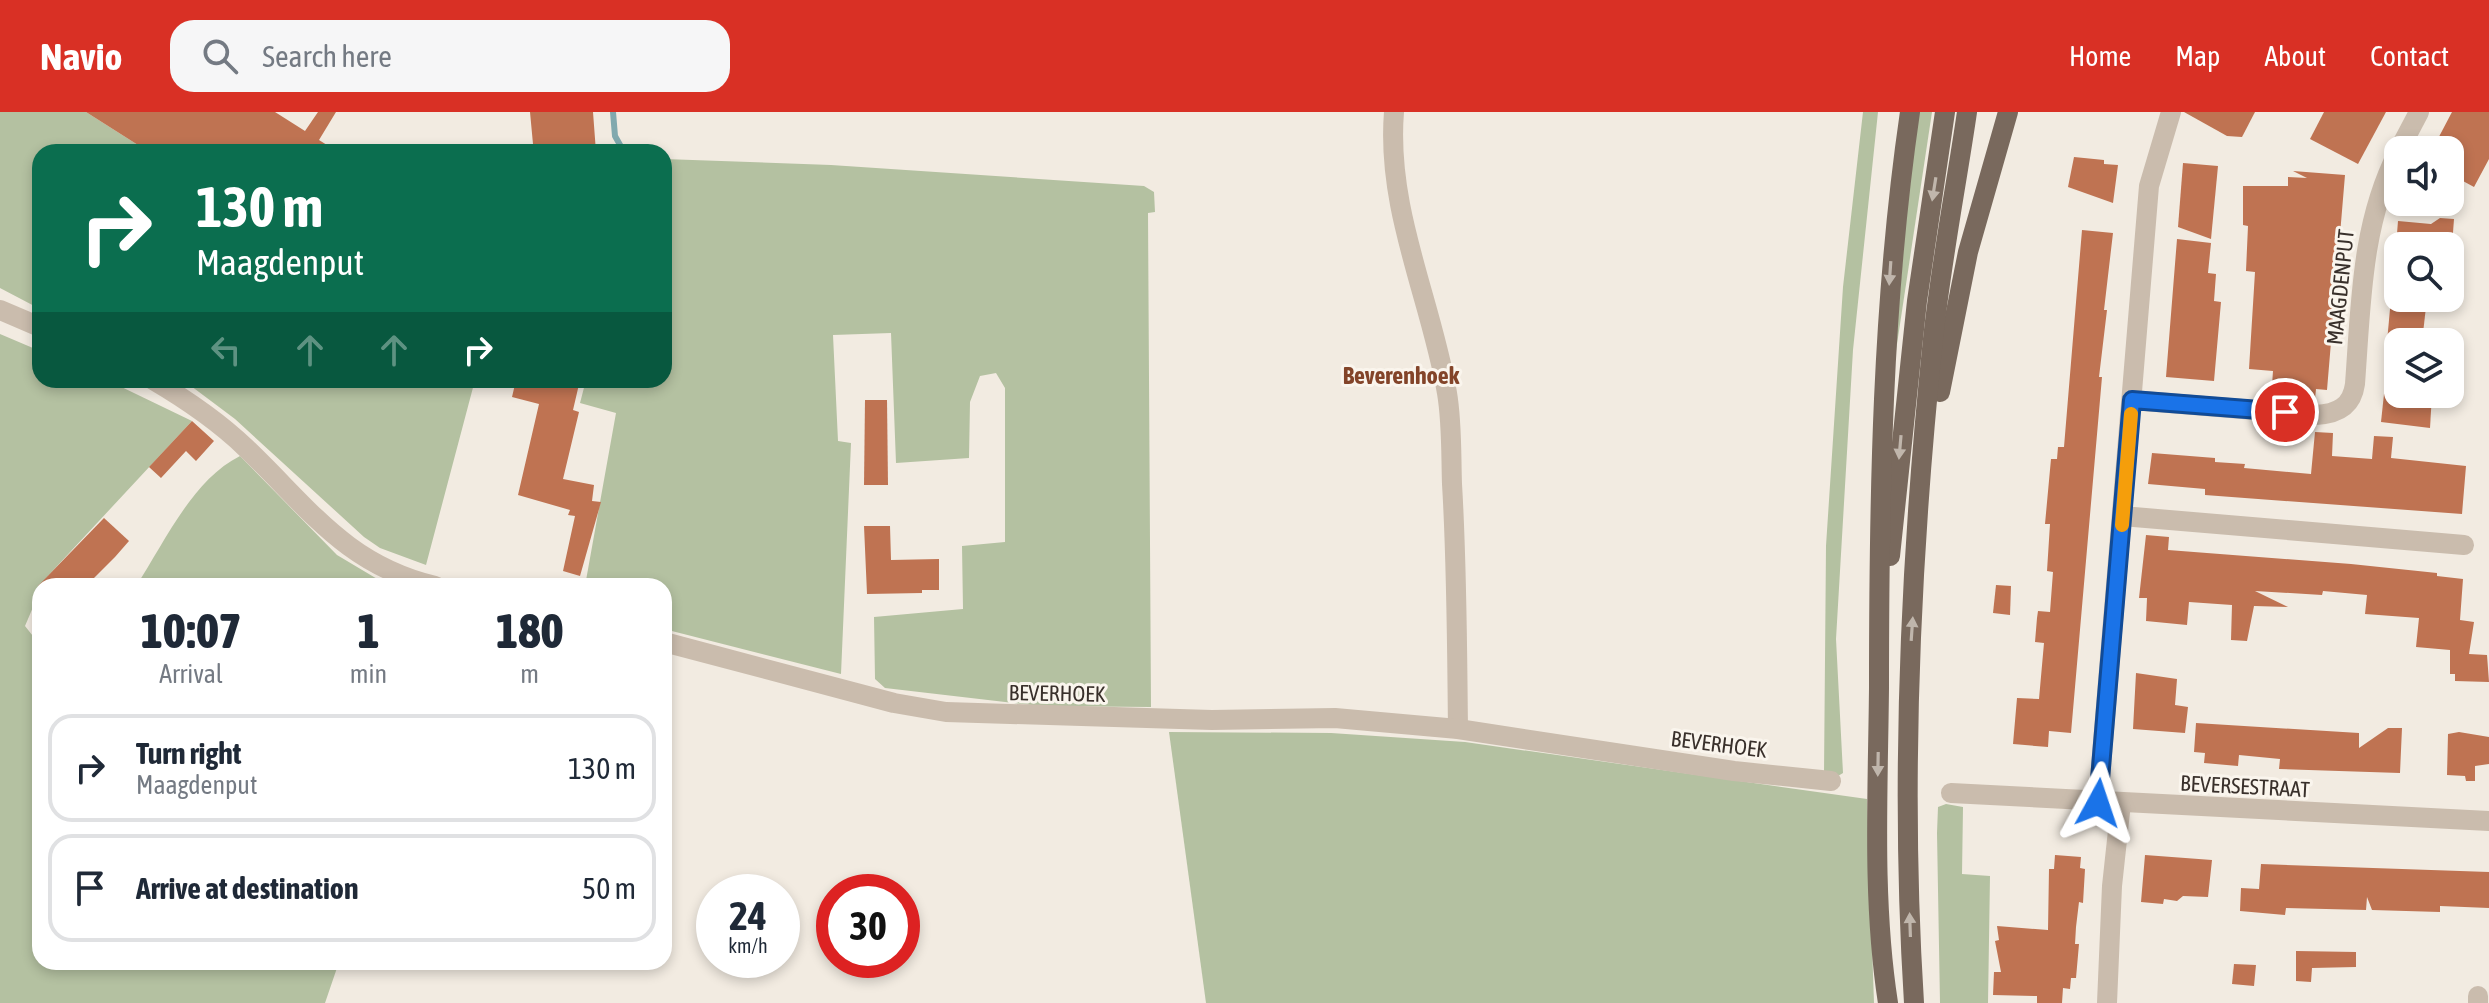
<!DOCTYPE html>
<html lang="en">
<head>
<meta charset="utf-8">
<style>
  body { margin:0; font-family:"Asap Condensed",sans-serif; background:#f6f6f7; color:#1f2937; height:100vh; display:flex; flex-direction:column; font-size:30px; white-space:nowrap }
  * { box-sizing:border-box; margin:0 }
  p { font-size:26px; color:#747a83 }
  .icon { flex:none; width:44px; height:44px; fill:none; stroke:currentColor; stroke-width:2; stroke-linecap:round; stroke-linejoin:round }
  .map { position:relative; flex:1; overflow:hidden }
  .side { position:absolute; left:32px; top:466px; width:640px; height:392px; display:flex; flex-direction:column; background:#fff; border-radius:24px; box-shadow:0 4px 12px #0003 }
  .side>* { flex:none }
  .guide { position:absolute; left:32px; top:32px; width:640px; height:244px; border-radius:24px; box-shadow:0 4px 12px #0003; background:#0b6e4f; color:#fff; overflow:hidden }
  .fabs { position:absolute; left:2384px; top:24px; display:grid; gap:16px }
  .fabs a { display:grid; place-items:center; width:80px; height:80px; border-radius:16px; background:#fff; box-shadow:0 4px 12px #0003; font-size:40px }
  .speed { position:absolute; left:696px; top:762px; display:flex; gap:16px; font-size:40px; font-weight:700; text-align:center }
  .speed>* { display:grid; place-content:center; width:104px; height:104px; border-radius:50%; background:#fff; box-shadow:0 4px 12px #0003; line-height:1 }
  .speed small { font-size:20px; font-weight:400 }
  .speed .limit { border:12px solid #d22; background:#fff; color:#111 }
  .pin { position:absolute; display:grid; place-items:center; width:68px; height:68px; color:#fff; margin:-34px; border:4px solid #fff; border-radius:50%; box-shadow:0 2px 8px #0007 }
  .me { position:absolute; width:88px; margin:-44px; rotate:5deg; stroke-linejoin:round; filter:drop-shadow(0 0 6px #0008) }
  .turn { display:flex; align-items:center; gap:28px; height:168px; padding:0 32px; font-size:36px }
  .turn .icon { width:104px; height:104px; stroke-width:2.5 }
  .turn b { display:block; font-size:56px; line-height:68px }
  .lanes { display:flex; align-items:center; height:76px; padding:0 32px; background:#0003; justify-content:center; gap:40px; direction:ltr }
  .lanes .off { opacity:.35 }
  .eta { display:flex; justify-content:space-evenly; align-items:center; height:136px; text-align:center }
  .eta b { font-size:48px; font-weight:800; line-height:56px }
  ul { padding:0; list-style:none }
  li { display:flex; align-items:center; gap:24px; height:108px; margin:0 16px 12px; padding:0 16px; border:4px solid #e0e1e3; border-radius:24px }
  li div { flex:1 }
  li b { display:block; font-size:30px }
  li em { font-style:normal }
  header { display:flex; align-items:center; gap:48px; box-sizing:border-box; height:112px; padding:0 40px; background:#d93025; color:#fff }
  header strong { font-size:38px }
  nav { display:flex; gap:44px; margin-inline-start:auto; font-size:28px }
  .search { width:560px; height:72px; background:#f6f6f7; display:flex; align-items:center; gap:20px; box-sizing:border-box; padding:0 28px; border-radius:24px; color:#747a83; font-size:30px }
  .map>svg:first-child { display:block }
  .green { fill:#b4c1a1 }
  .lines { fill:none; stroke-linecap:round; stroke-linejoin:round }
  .stream { stroke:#81a9ae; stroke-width:6 }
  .building { fill:#bf7352 }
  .minor { stroke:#cabcad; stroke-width:20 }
  .tertiary { stroke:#cabcad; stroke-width:20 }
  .primary { stroke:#79695d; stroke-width:20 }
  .oneway { fill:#c0b6ac }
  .route-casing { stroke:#114b97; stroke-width:20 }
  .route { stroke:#1a73e8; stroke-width:14 }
  .slow { stroke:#f59e0b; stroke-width:14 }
  .labels { text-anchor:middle; stroke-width:6; stroke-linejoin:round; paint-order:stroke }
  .street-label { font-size:22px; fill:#39302b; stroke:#faf5ed }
  .neighbourhood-label { font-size:24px; font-weight:bold; fill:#834429; stroke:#faf5ed }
</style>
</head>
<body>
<header>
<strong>Navio</strong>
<div class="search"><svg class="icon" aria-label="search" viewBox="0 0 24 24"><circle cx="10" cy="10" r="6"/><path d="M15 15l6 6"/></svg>Search here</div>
<nav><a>Home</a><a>Map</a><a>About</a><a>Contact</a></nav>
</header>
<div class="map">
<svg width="2489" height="891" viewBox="0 0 2489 891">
  <rect width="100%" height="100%" fill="#f2ebe1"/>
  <g class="green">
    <path d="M0,0H86L149,40H40V197L0,176Z"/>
    <path d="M1863,0H1878L1853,238L1836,527L1843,661L1838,664L1824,662L1826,434L1843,175Z"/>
    <path d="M1917,0H1932L1894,252L1912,31Z"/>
    <path d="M664,47L831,53L1144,74L1154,80L1155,100L1148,101L1151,595L1040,594L885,576L875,567L874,505L963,497L962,434L1005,430V276L996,261L980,264L970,290L969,346L896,351L891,221L833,223L838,329L851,331L841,562L664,517V474H585L616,301L580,291L586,268H664Z"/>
    <path d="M0,222L40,239V268H107L192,309L45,467L25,514L40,533V850H339L325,891H0Z"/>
    <path d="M183,268H475L426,453L380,436L364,425L235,307Z"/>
    <path d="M240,344L337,443L389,474H136C165,430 192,368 240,344Z"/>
    <path d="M1169,620L1331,621L1465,630L1867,687L1874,891H1206Z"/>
    <path d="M1946,692L1963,695L1962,762L1990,764L1988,891H1940L1937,721L1938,695Z"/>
  </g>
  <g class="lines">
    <path class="stream" d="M613,0L615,24L624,40"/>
  </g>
  <g class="building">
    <path d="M86,0H275L305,19L318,0H336L319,28L338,40H149Z"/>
    <path d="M530,0H593L596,40H548L549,35L533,32Z"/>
    <path d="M2184,0H2255L2242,25L2227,24Z"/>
    <path d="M2324,0H2386L2358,52L2310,27Z"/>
    <path d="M2452,0H2489V47L2474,75L2450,62V38H2432Z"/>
    <path d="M2074,45L2104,48V52L2118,53L2113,91L2068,75Z"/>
    <path d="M2183,51L2218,54L2211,127L2178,115Z"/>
    <path d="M2293,59L2345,63L2327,278L2316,277L2315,287L2294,285V275L2272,273L2273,259L2249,257L2255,160L2246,159L2248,114L2243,113V74H2288V65L2307,66Z"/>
    <path d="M2440,106L2454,107L2452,134H2396L2398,109L2431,112Z"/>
    <path d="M2082,118L2113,121L2104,198H2107L2099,265H2102L2071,621L2049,619L2048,635L2013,632L2017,586L2039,587L2044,531L2035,530L2037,506L2038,499L2050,500L2053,460L2047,459L2050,412H2045L2051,347H2057L2058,335H2064Z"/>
    <path d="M2177,127L2211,131L2208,161L2216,162L2214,189L2221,190L2214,269L2166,265Z"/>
    <path d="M2391,186H2427L2422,230H2387Z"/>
    <path d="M516,268H580L573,298L579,300L563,367L594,373L592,389L601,390L580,464L563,459L575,404L568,403L570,398L518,383L539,292L512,285Z"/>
    <path d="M2384,282H2432L2430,316L2381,310Z"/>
    <path d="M865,288H887L888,373H864Z"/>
    <path d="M192,309L214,329L196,349L186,339L161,366L149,355Z"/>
    <path d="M2315,320L2333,321L2332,344L2372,347L2374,324L2393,325L2391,346L2466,354L2462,402L2205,383V377L2148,372L2152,341L2215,346V350L2245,352L2244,356L2311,362Z"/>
    <path d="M104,406L129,429L115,445L86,474H38Z"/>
    <path d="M864,414H890L891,448L939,447V478H922V481L867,482Z"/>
    <path d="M2146,423L2169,425L2168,438L2351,452L2437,461V464L2463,467L2460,508L2474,510L2469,542L2487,543L2489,570L2455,569V562H2450V538L2416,535L2419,506L2365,502L2367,483L2323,479L2322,483L2255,479L2288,495L2254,494L2247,529L2231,528L2232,493L2189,490L2187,513L2146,509L2147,486H2139Z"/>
    <path d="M1996,473L2011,474L2010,503L1993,501Z"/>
    <path d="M2136,561L2177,567L2175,593L2188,595L2185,621L2133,617Z"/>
    <path d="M2196,611L2359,621V636L2388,616H2402L2400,661L2279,657L2280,647L2239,643L2238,654L2204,651L2205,641L2194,640Z"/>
    <path d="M2459,620L2489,625V652L2475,654V669H2466L2465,664L2447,663L2448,622Z"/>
    <path d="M2055,743L2081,745L2080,756L2085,757L2083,791L2079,790L2076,815L2075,832H2079L2076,866H2071L2070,877L2063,876L2062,891H2037V884L1993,883L1994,860H2001L1995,829L1999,828L1997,814L2048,818L2049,757H2054Z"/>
    <path d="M2145,743L2212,748L2208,785L2183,784L2177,789L2164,787L2163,792L2141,790Z"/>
    <path d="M2261,752L2489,760V796L2440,794V800L2372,798L2367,785L2366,798L2286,796L2285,803L2240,799L2241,776L2259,777Z"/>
    <path d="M2296,839L2356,840V855L2312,856L2311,870L2296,869Z"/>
    <path d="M2234,852L2256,853L2254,874L2232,872Z"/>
  </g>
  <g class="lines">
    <g class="minor">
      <path d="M1394,0C1386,98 1431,187 1447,281C1452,310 1451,342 1452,372C1457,454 1457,535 1458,617"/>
      <path d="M2399,38L2419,0"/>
      <path d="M2132,288L2316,303C2338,302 2352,294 2355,272C2361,192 2361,112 2398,40"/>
      <path d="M2122,404L2464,433"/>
      <path d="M664,530L894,591L946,600L1212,608L1335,606L1458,617L1734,659L1831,669"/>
      <path d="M1951,681L2489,709"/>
      <path d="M2098,691L2149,74L2171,0"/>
      <path d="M2107,891L2112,774L2121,691"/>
      <path d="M2478,891V884"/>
    </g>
    <g class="tertiary">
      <path d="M0,198L40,215"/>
      <path d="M153,268C187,288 218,309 246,336C309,396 346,453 435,474"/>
    </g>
    <g class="primary">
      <path d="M1940,280L1968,140L2008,0"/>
      <path d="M1890,444L1917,189L1945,0"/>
      <path d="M1888,891C1872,788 1878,680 1879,576C1879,383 1882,191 1910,0"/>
      <path d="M1914,891C1900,670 1910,448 1933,227C1941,151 1956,75 1967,0"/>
    </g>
  </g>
  <defs><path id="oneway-solid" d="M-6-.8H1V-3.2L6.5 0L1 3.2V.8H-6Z" transform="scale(2)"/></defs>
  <g class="oneway">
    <use href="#oneway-solid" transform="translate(1934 77) rotate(99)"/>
    <use href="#oneway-solid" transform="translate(1890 161) rotate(94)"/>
    <use href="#oneway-solid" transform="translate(1900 335) rotate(95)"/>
    <use href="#oneway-solid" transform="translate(1912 517) rotate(-86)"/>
    <use href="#oneway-solid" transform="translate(1878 652) rotate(91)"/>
    <use href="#oneway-solid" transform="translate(1910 813) rotate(-92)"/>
  </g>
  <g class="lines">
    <g class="route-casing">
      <path id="route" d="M2098,691L2132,288L2285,300"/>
    </g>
    <use href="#route" class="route"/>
    <path class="slow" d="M2122,413L2131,302"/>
  </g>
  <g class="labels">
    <g class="street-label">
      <text transform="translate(2340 175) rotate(-84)" y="8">MAAGDENPUT</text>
      <text transform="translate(1057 581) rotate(1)" y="8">BEVERHOEK</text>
      <text transform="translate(1719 632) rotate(7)" y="8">BEVERHOEK</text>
      <text transform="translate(2245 674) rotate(3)" y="8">BEVERSESTRAAT</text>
    </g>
    <g class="neighbourhood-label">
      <text x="1401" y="272">Beverenhoek</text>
    </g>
  </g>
</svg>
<div class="fabs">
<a><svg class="icon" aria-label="sound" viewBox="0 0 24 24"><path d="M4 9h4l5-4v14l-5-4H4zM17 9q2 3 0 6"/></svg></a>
<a><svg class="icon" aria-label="search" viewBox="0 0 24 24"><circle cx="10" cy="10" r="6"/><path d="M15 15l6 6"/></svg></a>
<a><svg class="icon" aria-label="layers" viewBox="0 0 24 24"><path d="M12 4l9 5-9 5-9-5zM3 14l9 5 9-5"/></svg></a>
</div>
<div class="speed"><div>24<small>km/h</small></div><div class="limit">30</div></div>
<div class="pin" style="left:2285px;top:300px;background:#d93025"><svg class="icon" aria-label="arrive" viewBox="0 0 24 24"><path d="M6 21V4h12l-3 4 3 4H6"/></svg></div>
<svg class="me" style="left:2098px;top:691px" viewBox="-20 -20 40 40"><path d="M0-17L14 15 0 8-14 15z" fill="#1a73e8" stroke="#fff" stroke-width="4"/></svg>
<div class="guide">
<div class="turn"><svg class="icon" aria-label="right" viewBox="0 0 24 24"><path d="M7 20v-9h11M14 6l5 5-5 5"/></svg><div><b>130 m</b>Maagdenput</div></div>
<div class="lanes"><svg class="icon off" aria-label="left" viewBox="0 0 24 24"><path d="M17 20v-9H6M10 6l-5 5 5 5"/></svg><svg class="icon off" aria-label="ahead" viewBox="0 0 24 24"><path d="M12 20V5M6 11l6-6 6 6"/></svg><svg class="icon off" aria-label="ahead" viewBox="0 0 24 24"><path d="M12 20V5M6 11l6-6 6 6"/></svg><svg class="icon" aria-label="right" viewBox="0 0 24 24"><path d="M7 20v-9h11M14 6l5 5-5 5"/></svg></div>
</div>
<section class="side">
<div class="eta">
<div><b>10:07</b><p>Arrival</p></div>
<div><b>1</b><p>min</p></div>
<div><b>180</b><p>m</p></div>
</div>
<ul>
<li><svg class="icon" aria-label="right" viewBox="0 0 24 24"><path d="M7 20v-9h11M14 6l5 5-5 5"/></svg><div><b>Turn right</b><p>Maagdenput</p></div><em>130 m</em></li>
<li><svg class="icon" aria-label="arrive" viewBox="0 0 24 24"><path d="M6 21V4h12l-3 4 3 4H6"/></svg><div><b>Arrive at destination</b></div><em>50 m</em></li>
</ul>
</section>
</div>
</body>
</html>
